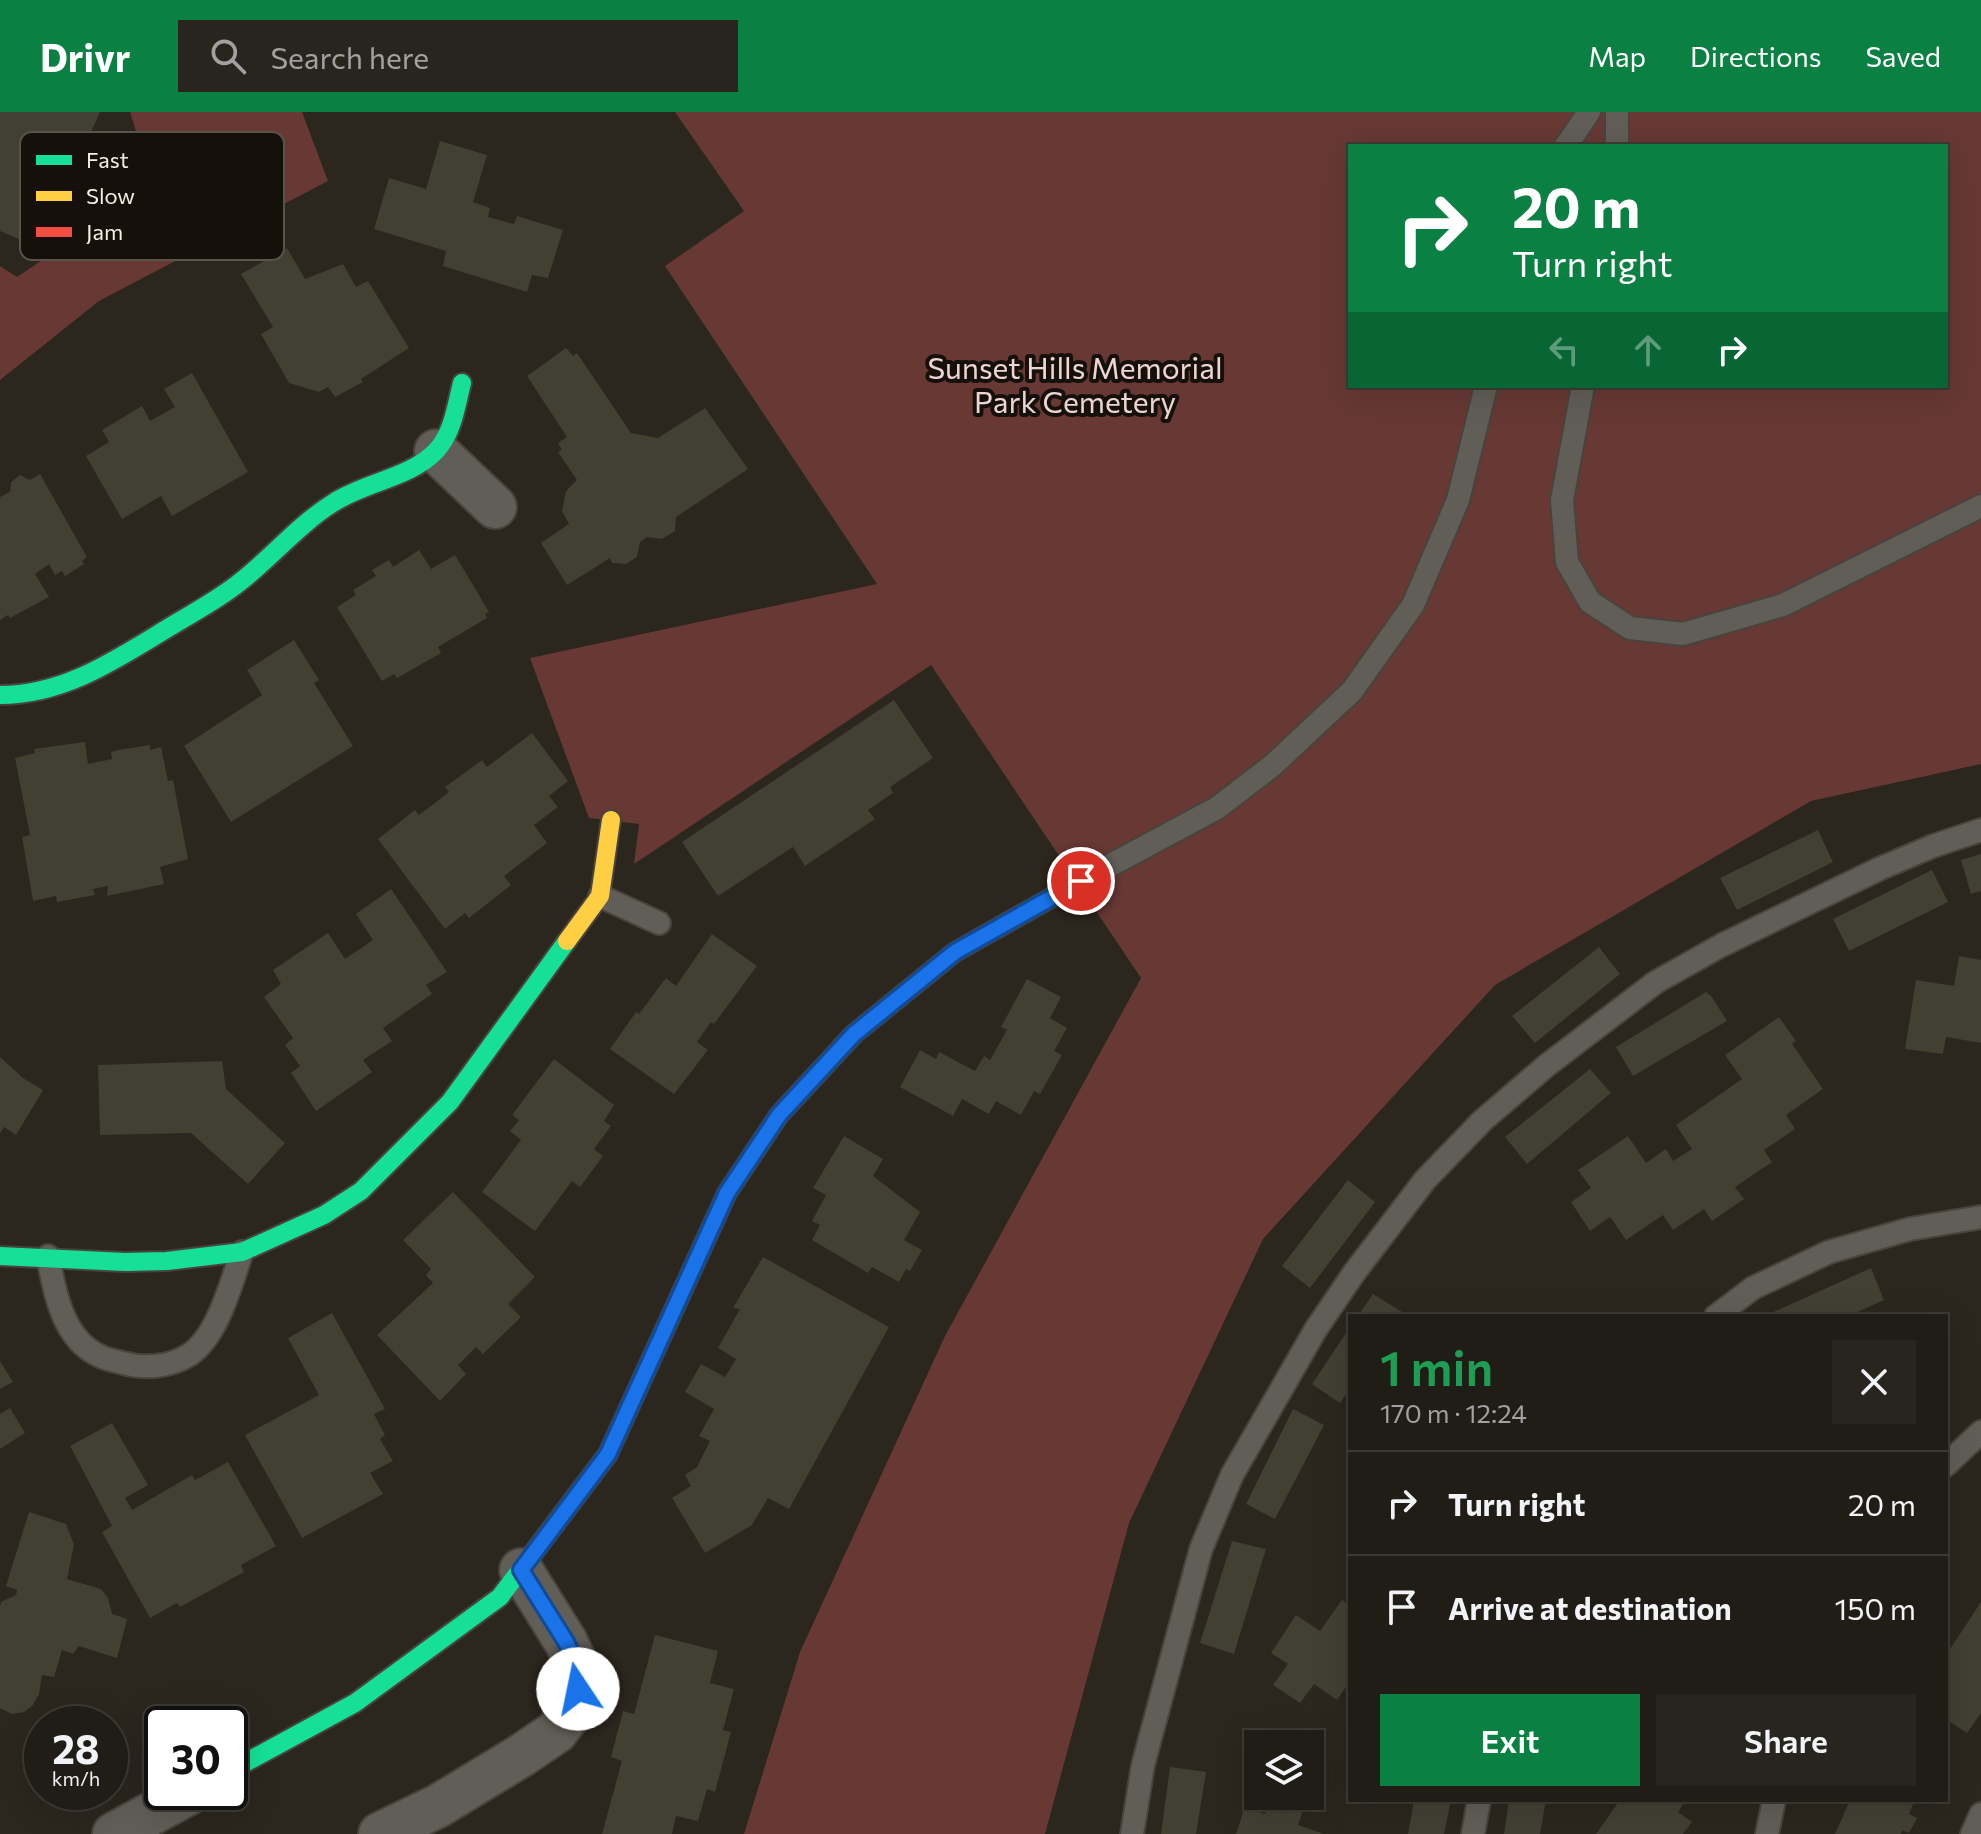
<!DOCTYPE html>
<html lang="en">
<head>
<meta charset="utf-8">
<style>
  body { margin:0; font-family:Commissioner,sans-serif; background:#28251f; color:#f1f3f6; height:100vh; display:flex; flex-direction:column; font-size:30px; white-space:nowrap }
  * { box-sizing:border-box; margin:0 }
  p { font-size:26px; color:#a2a1a1 }
  .icon { flex:none; width:44px; height:44px; fill:none; stroke:currentColor; stroke-width:2; stroke-linecap:round; stroke-linejoin:round }
  .map { position:relative; flex:1; overflow:hidden }
  .details { position:absolute; left:1348px; top:1202px; width:600px; height:488px; display:flex; flex-direction:column; background:#201c16; border-radius:0px; box-shadow:0 8px 32px #0002,0 0 0 2px #3d3a35 }
  .details>* { flex:none }
  .hud { position:absolute; left:1348px; top:32px; width:600px; height:244px; border-radius:0px; box-shadow:0 8px 32px #0002,0 0 0 2px #3d3a35; background:#0b8043; color:#fff; overflow:hidden }
  .tools { position:absolute; left:1244px; top:1618px; display:grid; gap:16px }
  .tools a { display:grid; place-items:center; width:80px; height:80px; border-radius:0px; background:#201c16; box-shadow:0 8px 32px #0002,0 0 0 2px #3d3a35; font-size:40px }
  .speed { position:absolute; left:24px; top:1594px; display:flex; gap:16px; font-size:40px; font-weight:700; text-align:center }
  .speed>* { display:grid; place-content:center; width:104px; height:104px; border-radius:50%; background:#201c16; box-shadow:0 8px 32px #0002,0 0 0 2px #3d3a35; line-height:1 }
  .speed small { font-size:20px; font-weight:400 }
  .speed .limit { border:4px solid #111; border-radius:12px; background:#fff; color:#111 }
  .pin { position:absolute; display:grid; place-items:center; width:68px; height:68px; color:#fff; margin:-34px; border:4px solid #fff; border-radius:50%; box-shadow:0 2px 8px #0007 }
  .me { position:absolute; width:88px; margin:-44px; rotate:349deg; stroke-linejoin:round; filter:drop-shadow(0 0 6px #0008) }
  .turn { display:flex; align-items:center; gap:28px; height:168px; padding:0 32px; font-size:36px }
  .turn .icon { width:104px; height:104px; stroke-width:2.5 }
  .turn b { display:block; font-size:56px; line-height:68px }
  .lanes { display:flex; align-items:center; height:76px; padding:0 32px; background:#0003; justify-content:center; gap:40px; direction:ltr }
  .lanes .off { opacity:.35 }
  .round { display:grid; place-items:center; flex:none; width:84px; height:84px; border-radius:0px; background:#28251f }
  .head { display:flex; align-items:center; justify-content:space-between; height:136px; padding:0 32px }
  h1 { font-size:48px; font-weight:600; line-height:60px; color:#1e9e55 }
  .action { display:flex; gap:16px; margin-top:auto; padding:16px 32px }
  .action a { flex:1; height:92px; border-radius:0px; background:#0b8043; color:#fff; font-size:32px; font-weight:600; line-height:92px; text-align:center }
  .action a+a { background:#28251f; color:#f1f3f6 }
  ul { padding:0; list-style:none }
  li { display:flex; align-items:center; gap:24px; height:104px; padding:0 32px; border-top:2px solid #3d3a35 }
  li div { flex:1 }
  li b { display:block; font-size:30px }
  li em { font-style:normal }
  header { display:flex; align-items:center; gap:48px; box-sizing:border-box; height:112px; padding:0 40px; background:#0b8043; color:#fff }
  header strong { font-size:38px }
  nav { display:flex; gap:44px; margin-inline-start:auto; font-size:28px }
  .search { width:560px; height:72px; background:#28251f; display:flex; align-items:center; gap:20px; box-sizing:border-box; padding:0 28px; border-radius:0px; color:#a2a1a1; font-size:30px }
  .map>svg:first-child { display:block }
  .green { fill:#673834; fill-rule:evenodd }
  .building { fill:#423f33 }
  .lines { fill:none; stroke-linecap:round; stroke-linejoin:round }
  .lane-casing { stroke:#48443d; stroke-width:26 }
  .street-casing { stroke:#48443d; stroke-width:46 }
  .fast-casing { stroke:#48443d; stroke-width:22 }
  .slow-casing { stroke:#48443d; stroke-width:22 }
  .jam-casing { stroke:#48443d; stroke-width:22 }
  .lane { stroke:#615d57; stroke-width:22 }
  .street { stroke:#615d57; stroke-width:42 }
  .fast { stroke:#16e098; stroke-width:18 }
  .slow { stroke:#ffcf43; stroke-width:18 }
  .jam { stroke:#f24e42; stroke-width:18 }
  .route-casing { stroke:#114b97; stroke-width:20 }
  .route { stroke:#1a73e8; stroke-width:14 }
  .labels { text-anchor:middle; stroke-width:8; stroke-linejoin:round; paint-order:stroke }
  .park-label { font-size:30px; fill:#eed5d3; stroke:#15110a }
  .key { fill:#15110a; stroke:#58534c; stroke-width:2 }
  .key-label { font-size:22px; fill:#f4eee5 }
</style>
</head>
<body>
<header>
<strong>Drivr</strong>
<div class="search"><svg class="icon" aria-label="search" viewBox="0 0 24 24"><circle cx="10" cy="10" r="6"/><path d="M15 15l6 6"/></svg>Search here</div>
<nav><a>Map</a><a>Directions</a><a>Saved</a></nav>
</header>
<div class="map">
<svg width="1981" height="1722" viewBox="0 0 1981 1722">
  <rect width="100%" height="100%" fill="#2b261e"/>
  <g class="green">
    <path d="M130,0H302L328,69L99,189L0,268V154L17,165L153,74Z"/>
    <path d="M675,0H1981V652L1811,689L1495,873L1263,1127L1129,1411L1045,1722H744L800,1540L945,1224L1141,866L931,553L634,752L639,712L589,706L530,546L877,472L665,154L744,99ZM1350,34H1946V274H1350Z"/>
  </g>
  <g class="building">
    <path d="M0,0H100L89,25L95,37L89,50L76,58L69,73L78,76L64,109L44,100L30,132L0,119Z"/>
    <path d="M440,29L487,43L473,90L490,96L488,105L514,112L517,104L563,118L548,166L532,163L527,180L443,154L446,139L374,117L389,66L426,77Z"/>
    <path d="M287,136L305,167L343,152L356,175L368,169L409,236L361,267L363,270L335,285L328,275L319,280L289,271L261,222L273,215L241,162Z"/>
    <path d="M566,236L573,244L577,241L631,321L658,326L705,296L748,357L676,405L675,419L662,427L647,425L640,430L637,445L626,452L612,451L610,446L567,473L541,431L569,412L562,399L566,379L577,368L558,340L562,338L558,331L567,325L527,264Z"/>
    <path d="M192,261L248,360L172,404L161,384L122,407L86,344L109,330L102,318L142,294L150,309L175,295L164,277Z"/>
    <path d="M40,362L87,445L82,449L84,452L65,464L62,459L55,463L49,452L35,462L49,485L10,506L8,503L0,508V385L10,380L11,370L20,363L30,368Z"/>
    <path d="M419,438L431,457L455,443L489,500L485,502L487,506L438,535L441,541L397,566L394,562L382,569L337,495L356,483L353,478L376,464L372,458L389,448L393,455Z"/>
    <path d="M294,528L319,568L314,571L353,634L231,710L184,634L262,583L247,558Z"/>
    <path d="M894,588L933,646L890,675L893,681L868,698L875,707L805,754L793,735L718,784L682,730Z"/>
    <path d="M532,621L568,669L549,684L558,695L534,713L547,731L504,764L511,773L469,806L465,801L445,817L378,727L415,698L419,703L449,680L445,675L482,648L487,655Z"/>
    <path d="M85,630L88,652L112,647L111,640L118,638L150,633V638L161,635L168,669L173,668L188,747L160,755L164,772L107,784L108,774L93,777L95,783L57,790L56,784L33,789L22,725L30,723L15,646L35,641L34,637Z"/>
    <path d="M1818,718L1833,750L1737,798L1720,766Z"/>
    <path d="M1981,742V779L1971,782L1961,748Z"/>
    <path d="M1932,758L1948,790L1849,839L1833,807Z"/>
    <path d="M391,777L447,860L426,873L432,882L383,916L392,929L363,948L372,960L316,999L291,961L300,954L285,933L293,926L264,885L281,872L273,858L328,821L345,847L373,828L356,802Z"/>
    <path d="M712,822L757,854L714,912L711,910L697,930L708,938L674,982L610,937L636,900L639,902L666,866L676,874Z"/>
    <path d="M1599,835L1620,862L1535,931L1512,904Z"/>
    <path d="M1959,844L1981,848V931L1946,925L1943,942L1905,937L1916,868L1954,874Z"/>
    <path d="M1027,867L1061,885L1050,906L1067,916L1054,939L1062,943L1040,982L1034,979L1021,1003L996,989L989,1002L962,987L953,1004L900,975L920,938L936,947L939,940L975,959L984,944L990,948L1007,918L1001,915Z"/>
    <path d="M1706,880L1712,885L1727,909L1633,964L1616,935Z"/>
    <path d="M1779,905L1796,929L1792,932L1823,977L1786,1003L1795,1017L1764,1038L1772,1050L1735,1075L1744,1087L1712,1109L1704,1097L1673,1118L1663,1103L1626,1128L1610,1105L1590,1119L1571,1090L1591,1076L1578,1058L1628,1024L1646,1051L1666,1037L1673,1049L1692,1037L1676,1013L1742,967L1725,943Z"/>
    <path d="M0,945L23,966L43,978L16,1023L4,1015L0,1021Z"/>
    <path d="M554,947L614,993L604,1009L611,1014L594,1037L603,1044L580,1075L572,1069L535,1119L482,1080L521,1028L510,1019L519,1008L512,1003Z"/>
    <path d="M222,949L226,977L285,1031L248,1072L191,1021L100,1023L98,953Z"/>
    <path d="M1590,957L1611,981L1527,1052L1505,1025Z"/>
    <path d="M844,1024L883,1047L873,1064L920,1100L904,1128L922,1138L910,1159L906,1157L899,1170L872,1155L868,1161L812,1128L820,1113L812,1109L826,1083L813,1076Z"/>
    <path d="M1348,1068L1375,1090L1310,1176L1282,1154Z"/>
    <path d="M453,1080L535,1165L508,1192L521,1205L483,1242L476,1235L458,1253L466,1262L440,1289L377,1223L433,1171L426,1163L431,1157L403,1128Z"/>
    <path d="M763,1145L889,1215L789,1397L768,1386L752,1413L705,1441L672,1386L691,1374L685,1363L697,1355L710,1329L699,1324L714,1297L685,1280L701,1252L725,1265L736,1247L718,1236L740,1197L733,1196Z"/>
    <path d="M1871,1156L1884,1188L1849,1204H1770L1769,1202Z"/>
    <path d="M1373,1182L1402,1200L1399,1204H1358Z"/>
    <path d="M332,1201L385,1297L374,1302L385,1323L380,1327L393,1349L370,1361L383,1382L302,1426L245,1323L319,1283L288,1226Z"/>
    <path d="M1350,1215V1276L1340,1291L1312,1272Z"/>
    <path d="M0,1249L13,1270L0,1277Z"/>
    <path d="M10,1296L25,1321L0,1337V1302Z"/>
    <path d="M1293,1297L1324,1313L1275,1407L1246,1392Z"/>
    <path d="M112,1311L148,1373L125,1386L132,1398L192,1363L195,1368L228,1350L276,1434L241,1453L244,1460L180,1495L177,1491L150,1506L102,1420L112,1414L70,1334Z"/>
    <path d="M29,1400L66,1412L74,1433L67,1467L101,1477L108,1486L112,1502L127,1507L117,1546L79,1534L73,1542L62,1538L54,1565L42,1563L39,1582L33,1593L24,1600L12,1602L0,1596V1494L1,1490L16,1483L17,1478L6,1474Z"/>
    <path d="M1232,1429L1266,1437L1234,1542L1200,1531Z"/>
    <path d="M1342,1488L1350,1493V1569L1337,1588L1314,1572L1300,1591L1273,1573L1288,1552L1271,1541L1296,1503L1320,1519Z"/>
    <path d="M1981,1490V1601L1967,1621L1946,1607V1543Z"/>
    <path d="M655,1523L718,1539L710,1571L734,1577L723,1618L731,1620L715,1680L707,1677L698,1709L676,1704L672,1722H602L622,1649L611,1645L623,1599L634,1602Z"/>
    <path d="M1170,1655L1206,1660L1196,1722H1161Z"/>
    <path d="M1270,1684H1283L1305,1692L1298,1713L1324,1722H1236L1245,1695L1265,1702Z"/>
    <path d="M1414,1688H1451L1444,1722H1408Z"/>
    <path d="M1509,1688H1546L1540,1722H1504Z"/>
    <path d="M1620,1688H1686L1678,1700L1692,1710L1683,1722H1596Z"/>
    <path d="M1850,1688H1915L1909,1702L1917,1706L1909,1721L1902,1718L1901,1722H1835Z"/>
  </g>
  <g class="lines">
    <g class="lane-casing">
      <g id="lane">
        <path d="M1617,0V34"/>
        <path d="M1566,34L1589,0"/>
        <path d="M1583,274L1562,388L1567,450L1590,490L1630,516L1683,522L1783,493L1981,394"/>
        <path d="M1081,769L1217,696L1273,653L1352,579L1413,493L1458,388L1486,274"/>
        <path d="M600,784L659,811"/>
        <path d="M48,1144C54,1179 63,1228 100,1244C107,1248 116,1249 123,1251C144,1257 170,1255 189,1243C218,1224 231,1171 242,1140"/>
        <path d="M1716,1204L1753,1176L1829,1140L1910,1117L1981,1105"/>
        <path d="M1946,1353L1981,1320"/>
        <path d="M1132,1722L1143,1653L1201,1437L1232,1363L1316,1217L1354,1161L1425,1068L1482,1009L1546,954L1656,870L1722,833L1879,757L1933,734L1981,718"/>
        <path d="M1473,1722L1479,1688"/>
        <path d="M1767,1722L1774,1688"/>
        <path d="M1972,1722L1981,1702"/>
      </g>
    </g>
    <g class="street-casing">
      <g id="street">
        <path d="M436,339L495,395"/>
        <path d="M114,1722L191,1680"/>
        <path d="M380,1722L438,1694L522,1643L556,1620L575,1595L580,1560L566,1530L521,1458"/>
      </g>
    </g>
    <g class="fast-casing">
      <g id="fast">
        <path d="M0,583C66,583 118,546 173,513C196,499 219,487 240,470C272,445 298,413 333,391C365,370 410,366 436,339C453,321 456,294 462,271"/>
        <path d="M0,1144L125,1150L167,1149L242,1140L324,1103L361,1079L450,990L567,829"/>
        <path d="M230,1659L355,1591L500,1485L608,1342L727,1081L779,1003L854,922L934,857"/>
      </g>
    </g>
    <g class="slow-casing">
      <path id="slow" d="M567,829L600,784L611,708"/>
    </g>
    <g class="jam-casing">
      <path id="jam" d="M934,857L955,840L1081,769"/>
    </g>
    <use href="#lane" class="lane"/>
    <use href="#street" class="street"/>
    <use href="#fast" class="fast"/>
    <use href="#slow" class="slow"/>
    <use href="#jam" class="jam"/>
  </g>
  <g class="lines">
    <g class="route-casing">
      <path id="route" d="M578,1577L580,1560L566,1530L521,1458L608,1342L727,1081L779,1003L854,922L955,840L1081,769"/>
    </g>
    <use href="#route" class="route"/>
  </g>
  <g class="labels">
    <g class="park-label">
      <text x="1075" y="267">Sunset Hills Memorial<tspan x="1075" dy="34">Park Cemetery</tspan></text>
    </g>
  </g>
  <rect x="20" y="20" width="264" height="128" rx="12" class="key"/>
  <rect x="36" y="43" width="36" height="10" fill="#16e098"/>
  <rect x="36" y="79" width="36" height="10" fill="#ffcf43"/>
  <rect x="36" y="115" width="36" height="10" fill="#f24e42"/>
  <g class="key-label">
    <text x="86" y="56">Fast</text>
    <text x="86" y="92">Slow</text>
    <text x="86" y="128">Jam</text>
  </g>
</svg>
<div class="tools">
<a><svg class="icon" aria-label="layers" viewBox="0 0 24 24"><path d="M12 4l9 5-9 5-9-5zM3 14l9 5 9-5"/></svg></a>
</div>
<div class="speed"><div>28<small>km/h</small></div><div class="limit">30</div></div>
<div class="pin" style="left:1081px;top:769px;background:#d93025"><svg class="icon" aria-label="arrive" viewBox="0 0 24 24"><path d="M6 21V4h12l-3 4 3 4H6"/></svg></div>
<svg class="me" style="left:578px;top:1577px" viewBox="-20 -20 40 40"><circle r="19" fill="#fff"/><path d="M0-13L10 11 0 6-10 11z" fill="#1a73e8"/></svg>
<div class="hud">
<div class="turn"><svg class="icon" aria-label="right" viewBox="0 0 24 24"><path d="M7 20v-9h11M14 6l5 5-5 5"/></svg><div><b>20 m</b>Turn right</div></div>
<div class="lanes"><svg class="icon off" aria-label="left" viewBox="0 0 24 24"><path d="M17 20v-9H6M10 6l-5 5 5 5"/></svg><svg class="icon off" aria-label="ahead" viewBox="0 0 24 24"><path d="M12 20V5M6 11l6-6 6 6"/></svg><svg class="icon" aria-label="right" viewBox="0 0 24 24"><path d="M7 20v-9h11M14 6l5 5-5 5"/></svg></div>
</div>
<section class="details">
<div class="head"><div><h1>1 min</h1><p>170 m · 12:24</p></div><a class="round"><svg class="icon" aria-label="close" viewBox="0 0 24 24"><path d="M6 6l12 12M18 6L6 18"/></svg></a></div>
<ul>
<li><svg class="icon" aria-label="right" viewBox="0 0 24 24"><path d="M7 20v-9h11M14 6l5 5-5 5"/></svg><div><b>Turn right</b></div><em>20 m</em></li>
<li><svg class="icon" aria-label="arrive" viewBox="0 0 24 24"><path d="M6 21V4h12l-3 4 3 4H6"/></svg><div><b>Arrive at destination</b></div><em>150 m</em></li>
</ul>
<div class="action"><a>Exit</a><a>Share</a></div>
</section>
</div>
</body>
</html>
